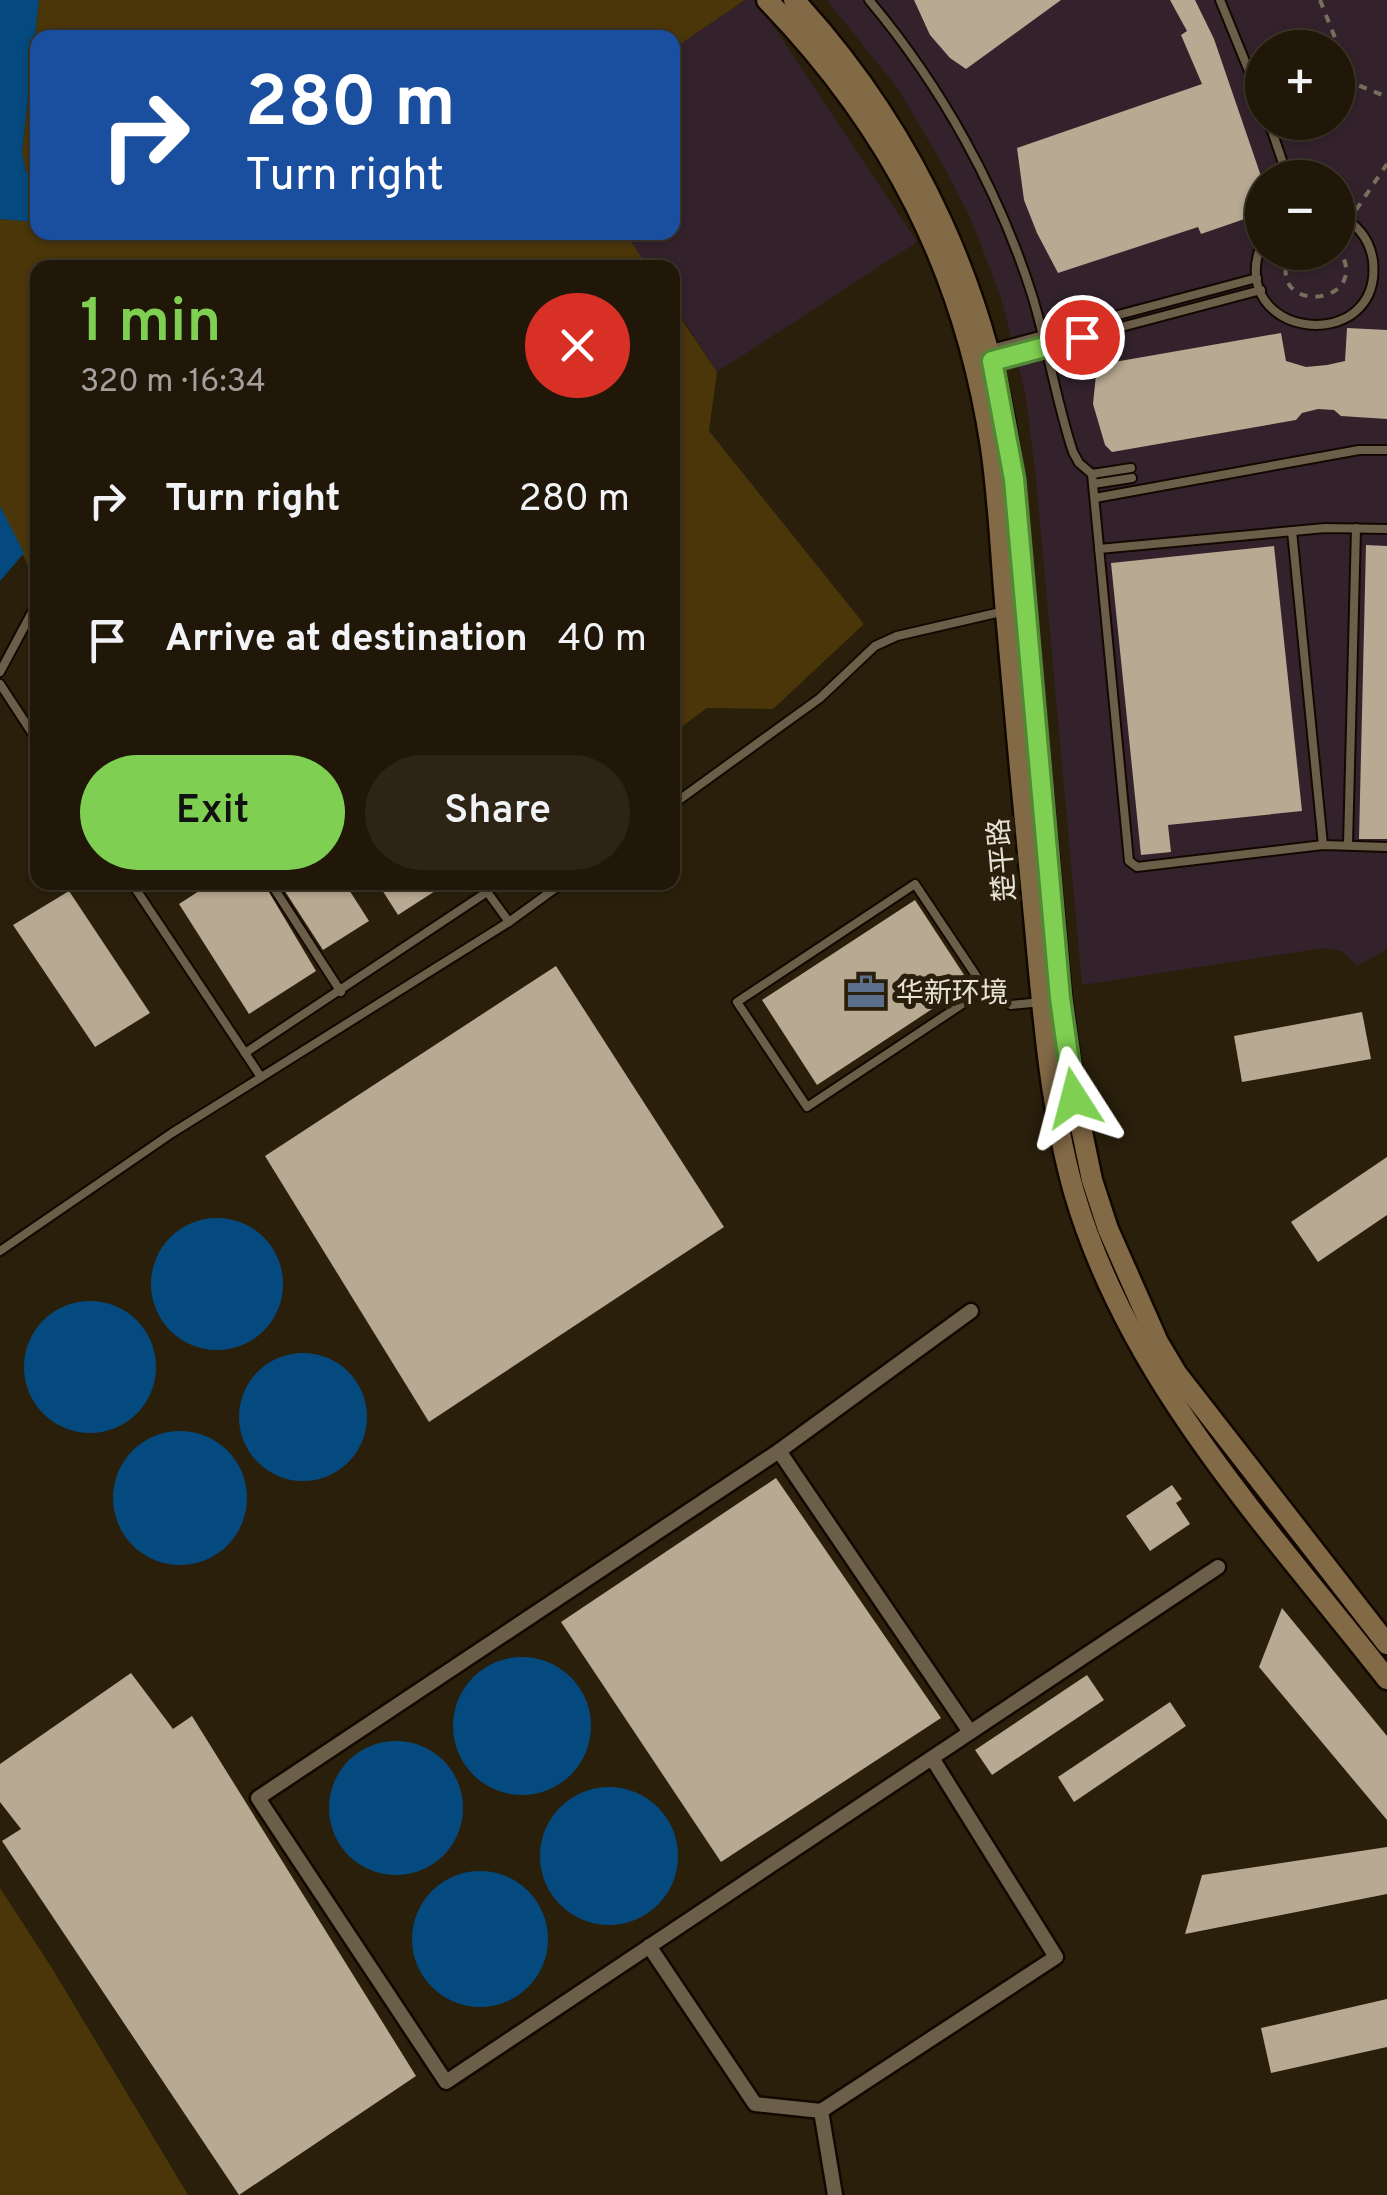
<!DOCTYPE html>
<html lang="en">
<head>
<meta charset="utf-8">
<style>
  body { margin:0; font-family:Overpass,"Noto Sans SC",sans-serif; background:#2d2416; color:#f1f3f6; height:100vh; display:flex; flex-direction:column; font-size:38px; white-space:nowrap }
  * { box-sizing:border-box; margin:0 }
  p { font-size:32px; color:#a29f9c }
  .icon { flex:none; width:55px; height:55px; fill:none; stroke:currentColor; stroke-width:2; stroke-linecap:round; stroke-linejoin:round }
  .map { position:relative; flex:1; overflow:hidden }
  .details { position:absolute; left:30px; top:260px; width:650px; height:630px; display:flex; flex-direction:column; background:#201708; border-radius:20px; box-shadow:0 2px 8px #0004,0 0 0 2px #3d3629 }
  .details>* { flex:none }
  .hud { position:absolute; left:30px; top:30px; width:650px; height:210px; border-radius:20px; box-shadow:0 2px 8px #0004,0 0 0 2px #3d3629; background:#1a4fa0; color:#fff; overflow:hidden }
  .buttons { position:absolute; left:1245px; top:30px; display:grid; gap:20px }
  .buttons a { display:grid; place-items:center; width:110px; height:110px; border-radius:50%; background:#201708; box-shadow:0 2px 8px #0004,0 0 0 2px #3d3629; font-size:50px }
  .pin { position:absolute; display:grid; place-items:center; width:85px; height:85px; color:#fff; margin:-42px; border:5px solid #fff; border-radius:50%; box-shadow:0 2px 10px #0007 }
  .me { position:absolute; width:110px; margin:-55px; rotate:351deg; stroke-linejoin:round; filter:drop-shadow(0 0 8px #0008) }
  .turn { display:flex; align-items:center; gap:35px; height:210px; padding:0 50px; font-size:45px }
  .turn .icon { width:130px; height:130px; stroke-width:2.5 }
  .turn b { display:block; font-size:70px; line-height:85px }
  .round { display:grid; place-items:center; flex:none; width:105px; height:105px; border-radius:52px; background:#2d2416 }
  .headline { display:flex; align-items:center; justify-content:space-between; height:170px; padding:0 50px }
  h1 { font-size:60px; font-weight:600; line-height:75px; color:#7fd052 }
  .action { display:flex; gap:20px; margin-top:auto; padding:20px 50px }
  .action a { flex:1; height:115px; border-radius:60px; background:#7fd052; color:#111; font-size:40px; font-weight:600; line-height:115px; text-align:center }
  .action a+a { background:#2d2416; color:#f1f3f6 }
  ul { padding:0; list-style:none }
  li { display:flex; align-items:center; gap:30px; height:140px; padding:0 50px }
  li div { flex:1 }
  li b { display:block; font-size:38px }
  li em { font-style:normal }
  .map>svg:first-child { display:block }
  .commercial { fill:#33222c; fill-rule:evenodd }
  .green { fill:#4b360a }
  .water { fill:#044a7f }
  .building { fill:#b7a992 }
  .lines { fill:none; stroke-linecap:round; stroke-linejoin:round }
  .lane-casing { stroke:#120800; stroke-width:12 }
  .street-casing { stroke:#120800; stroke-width:19 }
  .secondary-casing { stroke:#120800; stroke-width:25 }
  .path { stroke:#786f5e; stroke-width:4; stroke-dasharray:8 8; stroke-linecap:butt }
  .lane { stroke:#6c5f4a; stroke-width:8 }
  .street { stroke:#6c5f4a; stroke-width:14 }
  .secondary { stroke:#836a47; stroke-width:20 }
  .route-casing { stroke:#538735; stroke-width:25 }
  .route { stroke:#7fd052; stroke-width:18 }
  .labels { text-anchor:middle; stroke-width:10; stroke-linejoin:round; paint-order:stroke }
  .street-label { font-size:28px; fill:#e8e1d5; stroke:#2a1f0b }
  .poi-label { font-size:28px; fill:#e8e1d5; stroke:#2a1f0b; text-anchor:start }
</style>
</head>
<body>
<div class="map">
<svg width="1387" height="2195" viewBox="0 0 1387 2195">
  <rect width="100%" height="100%" fill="#2a1f0b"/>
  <g class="commercial">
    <path d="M745,0H756L917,242L717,372L673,304L672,268L648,267L625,233L672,232L673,49Z"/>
    <path d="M827,0H1387V949L1357,966L1342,951L1323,948L1082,985L1036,479L1025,392L1001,298L971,219L942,163L898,89ZM1262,48H1338V122H1262ZM1262,178H1338V252H1262Z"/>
  </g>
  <g class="green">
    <path d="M39,0H745L673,49L672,38H38L37,178L26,172L22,152Z"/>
    <path d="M0,219L37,222L38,232L625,233L648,267L38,268L37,561L28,566L0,506Z"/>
    <path d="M672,305L717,372L709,431L864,624L773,709L707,708L673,733Z"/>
    <path d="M0,1888L53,1970L188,2195H0Z"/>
  </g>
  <g class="water">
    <path d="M0,0H39L22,152L26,172L37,178V222L0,219Z"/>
    <path d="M0,506L24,553L0,581Z"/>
    <circle cx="217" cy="1284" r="66"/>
    <circle cx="90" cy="1367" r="66"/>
    <circle cx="303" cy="1417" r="64"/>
    <circle cx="180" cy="1498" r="67"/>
    <circle cx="522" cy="1726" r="69"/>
    <circle cx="396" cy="1808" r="67"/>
    <circle cx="609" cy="1856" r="69"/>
    <circle cx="480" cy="1939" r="68"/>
  </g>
  <g class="building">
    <path d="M914,0H1061L966,69L950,58L930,35Z"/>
    <path d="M1170,0H1195L1214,39L1262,179V213L1201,234L1198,227L1058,273L1037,233L1024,200L1017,148L1202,84L1181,35L1187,31Z"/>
    <path d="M1347,328L1387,330V419L1341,416L1334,410L1318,409L1302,413L1296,420L1112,452L1105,445L1093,404L1097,365L1281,333L1286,361L1306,367L1327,365L1345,361Z"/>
    <path d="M1366,545L1387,546V839H1359Z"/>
    <path d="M1274,546L1302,811L1168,825L1171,852L1141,855L1111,563Z"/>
    <path d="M213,882H263L316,971L249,1014L179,904Z"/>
    <path d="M279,882H344L369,921L323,950Z"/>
    <path d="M377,882H449L398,915Z"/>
    <path d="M69,891L150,1013L95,1047L13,925Z"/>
    <path d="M915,900L970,984L817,1085L762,1000Z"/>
    <path d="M556,966L724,1227L429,1422L265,1156Z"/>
    <path d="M1362,1012L1371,1059L1242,1082L1234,1036Z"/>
    <path d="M1387,1157V1215L1318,1262L1291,1222Z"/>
    <path d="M776,1478L941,1718L721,1862L561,1622Z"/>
    <path d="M1172,1485L1182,1499L1176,1503L1190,1524L1150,1551L1126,1516Z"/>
    <path d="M1282,1608L1387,1736V1820L1259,1667Z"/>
    <path d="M131,1673L173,1729L192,1716L416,2076L239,2195L2,1841L21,1829L0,1802V1764Z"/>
    <path d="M1087,1675L1104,1700L992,1775L975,1750Z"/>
    <path d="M1170,1702L1186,1726L1074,1802L1058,1777Z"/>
    <path d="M1387,1847V1894L1185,1934L1202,1875Z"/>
    <path d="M1387,1999V2047L1271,2073L1261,2028Z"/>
  </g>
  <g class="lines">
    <g class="lane-casing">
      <g id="lane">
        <path d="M869,0C941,86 998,188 1032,295C1048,347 1056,401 1073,452L1079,463L1092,474L1129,861L1137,867L1323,845L1387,847"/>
        <path d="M1220,0L1262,103"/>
        <path d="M1269,122L1288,178"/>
        <path d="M1262,242C1223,340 1383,357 1373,261C1370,239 1357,224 1338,214"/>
        <path d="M991,349L1257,278"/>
        <path d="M993,361L1261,290"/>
        <path d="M1092,474L1131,468"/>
        <path d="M1093,484L1132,478"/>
        <path d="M1095,498L1359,450H1387"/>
        <path d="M1292,531L1323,845"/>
        <path d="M1099,549L1325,528L1387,529"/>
        <path d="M0,672L38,601"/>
        <path d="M0,684L38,742"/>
        <path d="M672,805L820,698L875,646L897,636L1005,611"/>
        <path d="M1348,845L1356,528"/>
        <path d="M131,882L261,1077"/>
        <path d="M270,882L341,992"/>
        <path d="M480,882L509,922"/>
        <path d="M915,884L985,989L807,1107L737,1002Z"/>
        <path d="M985,989L1011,1005L1042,1002"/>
        <path d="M245,1053L487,892"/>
        <path d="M0,1251L172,1133L509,922L564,882"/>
      </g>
    </g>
    <g class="street-casing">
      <g id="street">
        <path d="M971,1311L779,1451L258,1798L446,2082L1218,1567"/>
        <path d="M779,1451L970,1732"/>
        <path d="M649,1946L755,2104L821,2111L1056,1957L932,1758"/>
        <path d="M821,2111L835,2195"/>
      </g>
    </g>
    <g class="secondary-casing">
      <g id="secondary">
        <path d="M767,0C891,128 964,270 991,447C999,502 1001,558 1006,613C1015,718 1025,822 1035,927C1043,1015 1050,1106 1074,1192C1129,1381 1268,1527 1387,1679"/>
        <path d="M794,0C917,133 992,299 1013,479L1061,998L1075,1098L1092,1180L1108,1229L1158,1342L1177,1374L1387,1644"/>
      </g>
    </g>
    <g class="path">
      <path d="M1320,0L1353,83L1387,97"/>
      <path d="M1356,210L1387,164"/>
      <path d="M1290,252C1262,318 1377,306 1338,248"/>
    </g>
    <use href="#lane" class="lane"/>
    <use href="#street" class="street"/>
    <use href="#secondary" class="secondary"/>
  </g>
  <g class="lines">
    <g class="route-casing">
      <path id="route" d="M1074,1098L1060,998L1014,479L992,361L1082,337"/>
    </g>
    <use href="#route" class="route"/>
  </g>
  <defs>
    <g id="office-bare" transform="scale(3)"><path d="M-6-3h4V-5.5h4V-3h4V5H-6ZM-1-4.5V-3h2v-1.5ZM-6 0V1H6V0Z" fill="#5c6f8a" stroke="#2a1f0b" stroke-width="2.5" paint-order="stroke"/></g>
  </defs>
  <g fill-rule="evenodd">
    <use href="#office-bare" x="866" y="992"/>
  </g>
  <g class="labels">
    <g class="street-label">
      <text transform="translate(1001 860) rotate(-95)" y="10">楚平路</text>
    </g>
    <g class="poi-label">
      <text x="896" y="1002">华新环境</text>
    </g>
  </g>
</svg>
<div class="buttons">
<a>+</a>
<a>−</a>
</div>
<div class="pin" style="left:1082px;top:337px;background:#d93025"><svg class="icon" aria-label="arrive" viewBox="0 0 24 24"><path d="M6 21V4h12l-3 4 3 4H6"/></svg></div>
<svg class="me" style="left:1074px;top:1098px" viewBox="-20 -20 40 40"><path d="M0-17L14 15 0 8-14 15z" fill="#7fd052" stroke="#fff" stroke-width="4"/></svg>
<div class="hud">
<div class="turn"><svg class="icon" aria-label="right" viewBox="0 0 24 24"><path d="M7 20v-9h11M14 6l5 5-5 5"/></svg><div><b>280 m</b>Turn right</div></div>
</div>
<section class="details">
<div class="headline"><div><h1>1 min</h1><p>320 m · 16:34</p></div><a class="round" style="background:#d93025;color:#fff"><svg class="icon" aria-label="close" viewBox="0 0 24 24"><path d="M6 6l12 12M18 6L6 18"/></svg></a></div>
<ul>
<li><svg class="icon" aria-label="right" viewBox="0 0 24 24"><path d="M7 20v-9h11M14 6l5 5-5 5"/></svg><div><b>Turn right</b></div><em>280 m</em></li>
<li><svg class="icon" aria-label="arrive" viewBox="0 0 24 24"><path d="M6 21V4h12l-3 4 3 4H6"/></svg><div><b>Arrive at destination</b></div><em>40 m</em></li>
</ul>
<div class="action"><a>Exit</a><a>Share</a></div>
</section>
</div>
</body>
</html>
